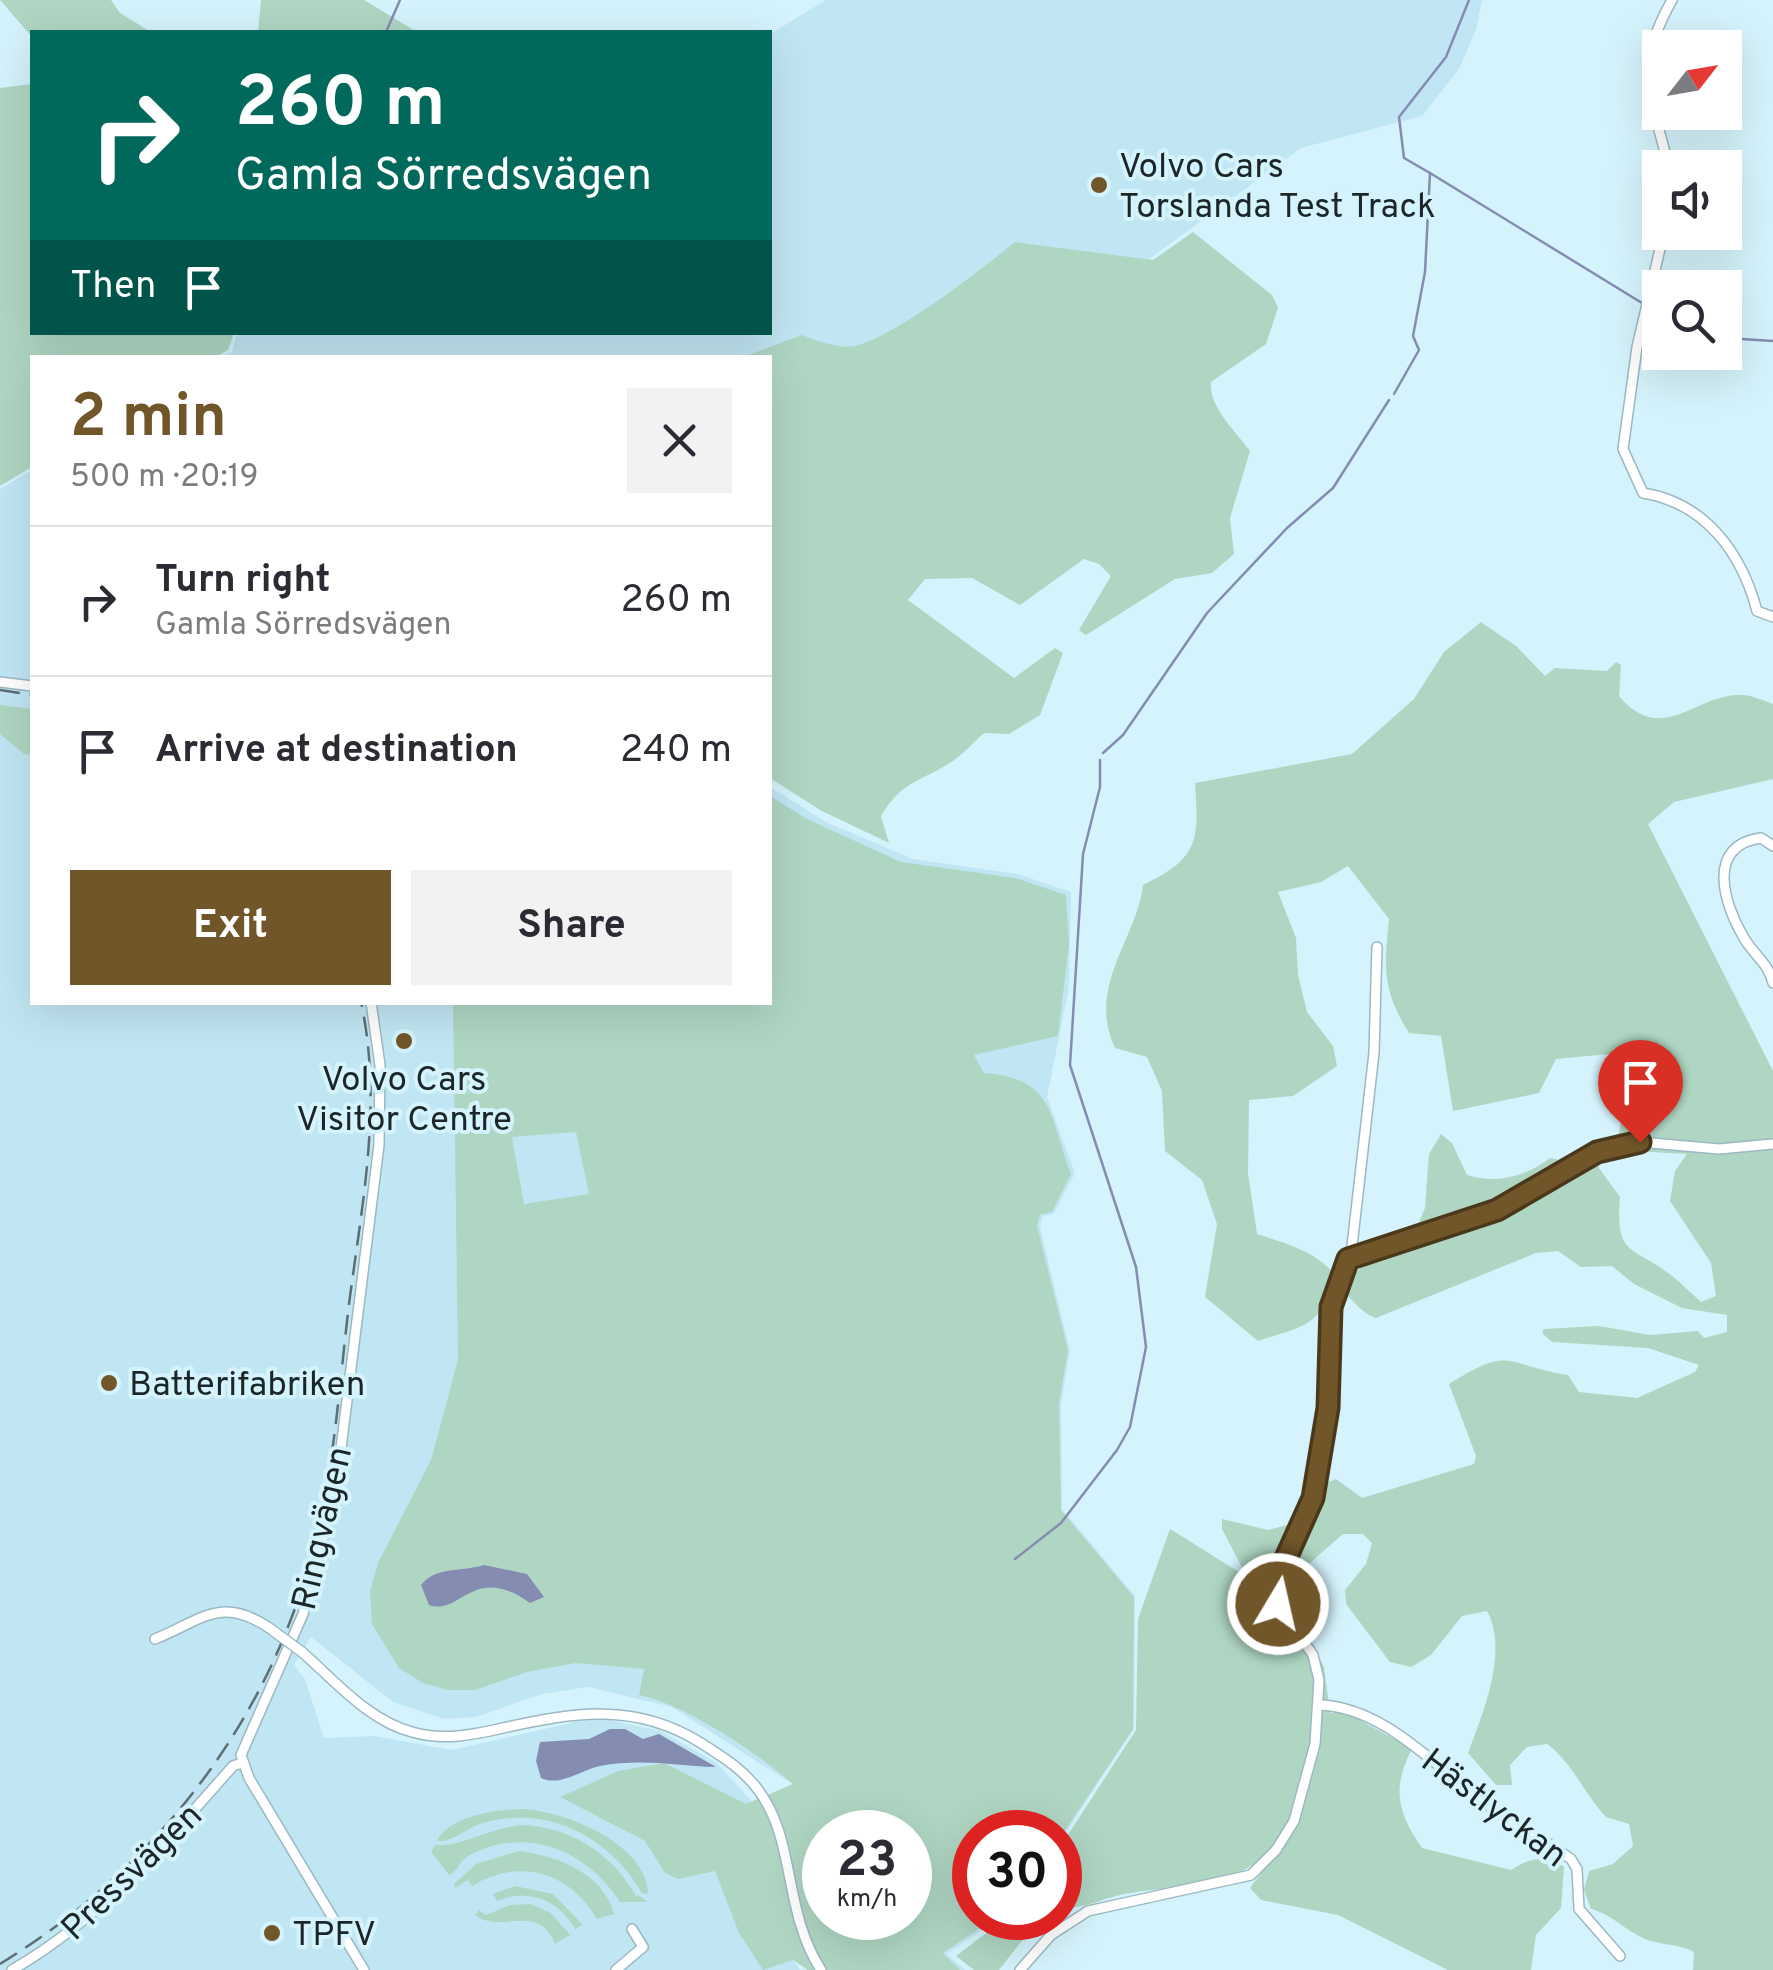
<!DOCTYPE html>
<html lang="en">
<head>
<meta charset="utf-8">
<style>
  body { margin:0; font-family:Overpass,sans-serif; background:#f2f2f3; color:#2b2b33; height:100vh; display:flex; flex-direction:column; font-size:38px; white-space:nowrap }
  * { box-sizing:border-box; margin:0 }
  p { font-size:32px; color:#7c7c81 }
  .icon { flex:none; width:55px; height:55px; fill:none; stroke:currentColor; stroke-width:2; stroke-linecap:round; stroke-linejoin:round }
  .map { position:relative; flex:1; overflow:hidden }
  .sheet { position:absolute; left:30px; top:355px; width:742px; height:650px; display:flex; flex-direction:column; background:#fff; border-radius:0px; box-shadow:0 10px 40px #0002 }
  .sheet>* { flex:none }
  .hud { position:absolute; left:30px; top:30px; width:742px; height:305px; border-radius:0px; box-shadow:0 10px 40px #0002; background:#00695c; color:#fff; overflow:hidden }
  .needle { width:65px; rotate:59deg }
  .controls { position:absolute; left:1642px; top:30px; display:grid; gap:20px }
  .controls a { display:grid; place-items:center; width:100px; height:100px; border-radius:0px; background:#fff; box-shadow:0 10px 40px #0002; font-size:50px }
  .speed { position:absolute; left:802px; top:1810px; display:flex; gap:20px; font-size:50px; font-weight:700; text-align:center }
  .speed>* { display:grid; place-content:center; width:130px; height:130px; border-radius:50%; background:#fff; box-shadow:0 10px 40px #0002; line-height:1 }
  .speed small { font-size:25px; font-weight:400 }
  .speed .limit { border:15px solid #d22; background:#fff; color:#111 }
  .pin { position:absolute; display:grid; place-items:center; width:85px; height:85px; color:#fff; margin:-102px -42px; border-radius:50% 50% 50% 0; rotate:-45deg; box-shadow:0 0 10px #0007 }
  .pin .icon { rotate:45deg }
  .me { position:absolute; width:110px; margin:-55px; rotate:9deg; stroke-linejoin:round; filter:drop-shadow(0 0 8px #0008) }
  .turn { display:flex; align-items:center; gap:35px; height:210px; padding:0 40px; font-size:45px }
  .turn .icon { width:130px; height:130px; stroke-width:2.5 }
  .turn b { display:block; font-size:70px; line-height:85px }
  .then { display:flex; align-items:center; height:95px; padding:0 40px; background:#0003; gap:20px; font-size:38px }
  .round { display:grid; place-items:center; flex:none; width:105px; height:105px; border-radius:0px; background:#f2f2f3 }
  .headline { display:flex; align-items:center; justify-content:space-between; height:170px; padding:0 40px }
  h1 { font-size:60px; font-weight:700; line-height:75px; color:#705628 }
  .action { display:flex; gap:20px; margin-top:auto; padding:20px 40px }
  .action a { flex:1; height:115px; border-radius:0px; background:#705628; color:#fff; font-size:40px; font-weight:700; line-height:115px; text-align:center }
  .action a+a { background:#f2f2f3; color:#2b2b33 }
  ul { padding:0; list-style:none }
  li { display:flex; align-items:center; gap:30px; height:150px; padding:0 40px; border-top:2px solid #e1e1e2 }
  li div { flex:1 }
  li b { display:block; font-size:38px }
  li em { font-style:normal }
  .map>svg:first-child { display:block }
  .built { fill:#c1e6f3; fill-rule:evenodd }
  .green { fill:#afd6c3; fill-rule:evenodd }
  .water { fill:#858cb1 }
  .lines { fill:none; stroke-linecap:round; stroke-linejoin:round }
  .stream { stroke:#858cb1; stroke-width:2.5 }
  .street-casing { stroke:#9cb8c2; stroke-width:12 }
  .street { stroke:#fff; stroke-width:9 }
  .rail { stroke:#5c6e73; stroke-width:2.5; stroke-dasharray:20 10; stroke-linecap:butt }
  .street-bridge-casing { stroke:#9cb8c2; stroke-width:12; stroke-linecap:butt }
  .street-bridge { stroke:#fff; stroke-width:9 }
  .route-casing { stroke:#49381a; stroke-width:25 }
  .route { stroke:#705628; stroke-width:18 }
  .poi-dot { fill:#705628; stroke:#d5f3fc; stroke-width:4 }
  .labels { text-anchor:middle; stroke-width:8; stroke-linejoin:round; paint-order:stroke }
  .poi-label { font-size:35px; fill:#1b2629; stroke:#d5f3fc; text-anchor:start }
  .street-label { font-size:35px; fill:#1b2629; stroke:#d5f3fc }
</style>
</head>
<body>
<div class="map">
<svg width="1773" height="1970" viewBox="0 0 1773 1970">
  <rect width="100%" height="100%" fill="#d5f3fc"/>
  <g class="built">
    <path d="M826,0H1482L1476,30L1459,69L1422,116L1301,148L1152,257L1074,336L770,358H223L232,352L237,332H770V34Z"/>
    <path d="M32,470V1002H770V787L828,823L913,859L1018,874L1071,892L1069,987L1047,1097L1075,1173L1054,1214L1043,1216L1040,1227L1070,1351L1061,1404L1062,1509L1135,1596L1134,1729L1060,1841V1832H975V1918H1000L947,1954L965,1970H849L823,1933L786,1798L792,1784L672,1707L588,1687L542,1694L476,1717L444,1719L393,1702L311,1637L294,1665L305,1679L324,1738L374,1736L452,1750L575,1722L604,1719L661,1731L717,1763L755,1805L788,1953L800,1970H0V489ZM825,1832H910V1918H825Z"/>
  </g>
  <g class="green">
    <path d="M0,0H111L120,13L151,32H32V37Z"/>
    <path d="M261,0H364L417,32H258Z"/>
    <path d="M32,84V332L234,333L228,350L215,357L32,358V467L0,486V88Z"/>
    <path d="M1193,232L1272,295L1278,308L1266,344L1211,382C1208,406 1237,433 1250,451L1230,518L1234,554L1212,573L1175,579L1086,635L1079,630L1111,576L1099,564L1084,559L1020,605L972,578L925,579L908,600L1014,678L1055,648L1063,653L1040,715L1009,734L984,733C974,742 964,753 953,761C923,781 902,780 881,816L889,843L820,810L770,778V358L743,357L802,335C817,341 838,349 855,346C897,336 980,270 1015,242L1153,260Z"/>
    <path d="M1481,622L1516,646L1545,676L1555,668L1607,671L1616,662L1621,665L1619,696C1662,748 1697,692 1742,695C1752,695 1764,701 1773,704V779L1674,802L1648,824L1773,1071V1970H1693L1694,1952C1679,1944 1671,1946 1655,1942C1631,1937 1615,1915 1591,1909L1584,1890L1589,1871L1613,1864L1633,1846L1629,1824L1606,1817C1584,1794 1573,1763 1547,1744L1527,1747L1510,1765L1512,1785H1496L1468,1753C1483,1713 1509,1651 1487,1611L1462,1616L1431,1655L1411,1667L1390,1662L1346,1604L1345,1590L1366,1564L1372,1543L1363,1534H1343L1295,1576L1292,1602L1324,1667L1330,1713H1347L1412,1749C1391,1789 1398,1813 1422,1848L1511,1870C1529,1858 1545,1854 1564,1867L1561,1908L1536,1935L1531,1970H1448L1338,1915L1261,1900L1250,1888L1294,1830L1288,1822C1244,1907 1171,1875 1097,1902C1085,1906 1072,1906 1060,1913V1847L1136,1730L1138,1619L1170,1529L1247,1577L1222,1529V1519L1268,1530L1295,1523L1300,1540L1324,1484L1336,1479L1362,1498L1474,1464L1476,1456L1449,1384C1512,1345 1502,1364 1568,1375L1579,1392L1637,1398L1695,1372L1699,1365L1648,1348L1552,1342L1542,1333L1544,1329L1599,1326L1650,1335L1698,1331L1704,1338L1727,1332V1315L1682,1308L1634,1284L1612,1266L1581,1267L1558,1251L1536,1253L1376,1318C1357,1312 1351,1292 1331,1286C1320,1329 1297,1327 1258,1341L1205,1297L1217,1224L1202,1180L1165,1151L1162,1091L1147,1057L1115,1048C1086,986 1137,939 1143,885C1199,858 1199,841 1195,783L1352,754L1414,699L1444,652ZM1348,866L1389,919C1384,969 1382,989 1409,1033L1441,1036L1453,1111L1539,1093L1556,1059L1609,1054L1648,1076L1621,1123L1615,1150L1687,1154L1675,1171L1670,1201L1711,1263L1716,1296L1701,1302C1691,1293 1681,1283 1671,1275C1632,1245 1615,1258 1620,1197L1596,1164L1570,1177L1559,1160L1550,1158C1525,1177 1497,1184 1467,1175L1452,1143L1441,1134L1429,1154L1425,1208L1409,1245C1382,1254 1357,1260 1348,1289C1320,1253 1300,1248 1257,1234L1248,1173L1249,1100L1293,1096L1337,1066L1333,1046L1307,1012L1298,975L1296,938L1278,892L1321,882Z"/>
    <path d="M0,705L32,709V755L24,754L0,734Z"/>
    <path d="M770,796L807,819L901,862L1015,878L1066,895L1069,944L1058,1036L974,1055L984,1073C1055,1078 1049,1116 1071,1174L1052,1212L1040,1215L1037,1226L1068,1350L1059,1404L1061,1510L1134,1597L1133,1729L1060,1838V1832H975V1918H995L943,1953L960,1970H808L793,1960L763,1970L739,1933L715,1871L678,1879L665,1873L645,1841L560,1797L618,1771L664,1763L746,1804L793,1784C756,1752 684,1704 639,1695L644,1669L576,1663L527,1672L475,1690H447L423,1683L399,1668L372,1624L370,1591L378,1563L431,1460L458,1360L453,1003L770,1002ZM576,1132L589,1194L524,1204L512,1137ZM825,1832H910V1918H825Z"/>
    <path d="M523,1809C564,1811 648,1844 648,1894L642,1893C609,1836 546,1803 480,1824C466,1829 451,1843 437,1841C448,1816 498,1809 523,1809Z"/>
    <path d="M527,1825C575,1830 612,1854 636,1896L638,1895L648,1902H620C587,1851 527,1825 470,1855C458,1861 460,1870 449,1875L431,1852L435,1845C461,1848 494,1825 527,1825Z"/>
    <path d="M519,1851C558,1856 603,1873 614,1914L597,1919C570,1872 519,1857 472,1886L468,1880L455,1888L454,1884L476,1864Z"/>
    <path d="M515,1886L553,1894L583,1925L575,1929C559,1900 528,1888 497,1901L493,1894Z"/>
    <path d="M530,1904L551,1913L570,1935L555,1944C538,1901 501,1935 475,1915L479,1910L486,1915L510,1905Z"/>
    <path d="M1006,1918H1052L1021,1942L999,1970H974L956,1956Z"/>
  </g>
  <g class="water">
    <path d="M484,1565L527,1574L544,1597L530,1603C473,1562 461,1616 429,1605L421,1585C436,1566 462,1572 484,1565Z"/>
    <path d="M610,1729H625L643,1739L659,1734L716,1767C676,1766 642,1758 600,1766C581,1770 560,1787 541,1778L536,1761L540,1742L589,1739Z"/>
  </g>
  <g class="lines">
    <g class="stream">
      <path d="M386,32L400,0"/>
      <path d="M1430,173L1642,303"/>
      <path d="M1653,308L1660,311"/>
      <path d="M1725,338L1773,341"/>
      <path d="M1394,394L1419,350L1413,336L1425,272L1430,173L1404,158L1399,117L1446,57L1469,0"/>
      <path d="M1103,753L1123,735L1207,613L1287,528L1333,488L1389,400"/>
      <path d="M1015,1559L1061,1523L1117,1450L1130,1427L1146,1347L1136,1267L1070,1065L1083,854L1100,787V760"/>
    </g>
    <g class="street-casing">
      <g id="street">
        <path d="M1669,168C1651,93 1632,71 1672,0"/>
        <path d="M1664,232L1637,347L1623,449L1643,493C1706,503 1742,554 1757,611L1773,617"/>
        <path d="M0,682L32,686"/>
        <path d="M1773,846L1761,838C1706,845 1723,903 1744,938C1753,954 1769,964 1773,983"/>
        <path d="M1351,1255L1374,1053L1377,947"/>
        <path d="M155,1639C202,1620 220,1596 268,1627"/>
        <path d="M302,1652C335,1681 369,1721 412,1732C443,1741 473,1735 503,1728C574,1712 636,1702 701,1743C723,1757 744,1770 759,1791C796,1841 783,1911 821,1970"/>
        <path d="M1319,1705C1387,1707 1440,1772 1492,1808C1518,1826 1546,1841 1571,1859L1577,1869L1579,1909L1620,1956"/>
        <path d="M12,1970C102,1918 165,1843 233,1766L242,1763"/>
        <path d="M364,1970L249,1778L241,1755L303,1614L336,1488L379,1145L380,1065L371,1002"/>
        <path d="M616,1970L643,1947L632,1929"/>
        <path d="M1020,1970L1051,1935L1088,1911L1251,1875L1276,1850L1294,1821L1315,1744L1319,1680L1313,1655L1278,1604V1576L1313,1499L1328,1408L1331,1307L1348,1259L1497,1209L1609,1146L1640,1142L1719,1149L1773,1144"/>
      </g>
    </g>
    <use href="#street" class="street"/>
    <g class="rail">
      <path d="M0,690L32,695"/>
      <path d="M0,1964C160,1866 276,1714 318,1530C335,1456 340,1379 349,1304C362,1204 383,1103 361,1002"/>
    </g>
    <g class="street-bridge-casing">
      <path id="street-bridge" d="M268,1627L302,1652"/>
    </g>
    <use href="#street-bridge" class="street-bridge"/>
  </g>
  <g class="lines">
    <g class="route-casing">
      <path id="route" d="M1278,1604V1576L1313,1498L1328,1408L1331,1307L1348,1259L1497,1210L1597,1152L1640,1142"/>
    </g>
    <use href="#route" class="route"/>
  </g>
  <g class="poi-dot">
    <circle cx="1099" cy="185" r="10"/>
    <circle cx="404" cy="1041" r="10"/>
    <circle cx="109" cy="1383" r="10"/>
    <circle cx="272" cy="1933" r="10"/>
  </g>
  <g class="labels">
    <g class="poi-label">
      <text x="1119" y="177">Volvo Cars<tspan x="1119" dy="40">Torslanda Test Track</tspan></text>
      <text x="404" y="1090" text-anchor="middle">Volvo Cars<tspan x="404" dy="40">Visitor Centre</tspan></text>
      <text x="129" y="1395">Batterifabriken</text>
      <text x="292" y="1945">TPFV</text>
    </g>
    <g class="street-label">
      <text transform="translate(321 1528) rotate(-77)" y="12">Ringvägen</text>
      <text transform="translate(1495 1807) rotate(37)" y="12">Hästlyckan</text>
      <text transform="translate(131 1871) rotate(-44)" y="12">Pressvägen</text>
    </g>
  </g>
</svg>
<div class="controls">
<a><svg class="needle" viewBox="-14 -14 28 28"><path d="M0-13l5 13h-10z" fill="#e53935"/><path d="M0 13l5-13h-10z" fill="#7c7c81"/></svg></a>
<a><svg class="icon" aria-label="sound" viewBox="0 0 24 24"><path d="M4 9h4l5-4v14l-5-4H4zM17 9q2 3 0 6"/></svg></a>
<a><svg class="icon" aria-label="search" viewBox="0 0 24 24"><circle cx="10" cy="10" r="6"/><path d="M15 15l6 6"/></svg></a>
</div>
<div class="speed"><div>23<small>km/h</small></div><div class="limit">30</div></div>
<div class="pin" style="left:1640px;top:1142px;background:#d93025"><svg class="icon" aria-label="arrive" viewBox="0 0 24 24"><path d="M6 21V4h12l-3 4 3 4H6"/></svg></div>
<svg class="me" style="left:1278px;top:1604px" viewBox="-20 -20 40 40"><circle r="17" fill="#705628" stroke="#fff" stroke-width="3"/><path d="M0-11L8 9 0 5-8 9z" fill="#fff"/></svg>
<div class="hud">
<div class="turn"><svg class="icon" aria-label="right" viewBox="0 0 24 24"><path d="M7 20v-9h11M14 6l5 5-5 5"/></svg><div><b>260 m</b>Gamla Sörredsvägen</div></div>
<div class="then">Then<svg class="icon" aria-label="arrive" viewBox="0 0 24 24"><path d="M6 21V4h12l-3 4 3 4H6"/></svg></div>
</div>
<section class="sheet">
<div class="headline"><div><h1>2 min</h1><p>500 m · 20:19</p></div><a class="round"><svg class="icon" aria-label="close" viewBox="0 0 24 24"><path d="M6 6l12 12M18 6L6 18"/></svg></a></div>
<ul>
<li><svg class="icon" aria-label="right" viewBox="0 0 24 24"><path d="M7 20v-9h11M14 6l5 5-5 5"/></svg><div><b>Turn right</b><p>Gamla Sörredsvägen</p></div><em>260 m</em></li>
<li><svg class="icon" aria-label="arrive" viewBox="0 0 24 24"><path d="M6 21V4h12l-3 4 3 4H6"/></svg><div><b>Arrive at destination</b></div><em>240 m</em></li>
</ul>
<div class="action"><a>Exit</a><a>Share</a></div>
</section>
</div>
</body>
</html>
